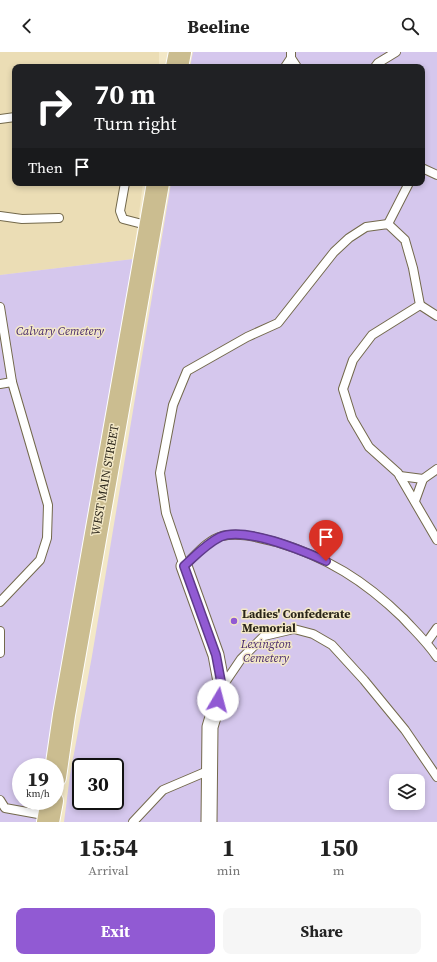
<!DOCTYPE html>
<html lang="en">
<head>
<meta charset="utf-8">
<style>
  body { margin:0; font-family:"Source Serif 4",serif; background:#f6f6f6; color:#222; height:100vh; display:flex; flex-direction:column; font-size:15px; white-space:nowrap }
  * { box-sizing:border-box; margin:0 }
  p { font-size:13px; color:#767676 }
  .icon { flex:none; width:22px; height:22px; fill:none; stroke:currentColor; stroke-width:2; stroke-linecap:round; stroke-linejoin:round }
  .map { position:relative; height:770px; overflow:hidden }
  .drawer { display:flex; flex-direction:column; background:#fff; flex:1 }
  .drawer>* { flex:none }
  .banner { position:absolute; left:12px; top:12px; width:413px; height:122px; border-radius:8px; box-shadow:0 2px 6px #0003; background:#202124; color:#fff; overflow:hidden }
  .controls { position:absolute; left:389px; top:722px; display:grid; gap:8px }
  .controls a { display:grid; place-items:center; width:36px; height:36px; border-radius:8px; background:#fff; box-shadow:0 2px 6px #0003; font-size:20px }
  .speed { position:absolute; left:12px; top:706px; display:flex; gap:8px; font-size:20px; font-weight:700; text-align:center }
  .speed>* { display:grid; place-content:center; width:52px; height:52px; border-radius:50%; background:#fff; box-shadow:0 2px 6px #0003; line-height:1 }
  .speed small { font-size:10px; font-weight:400 }
  .speed .limit { border:2px solid #111; border-radius:6px; background:#fff; color:#111 }
  .pin { position:absolute; display:grid; place-items:center; width:34px; height:34px; color:#fff; margin:-41px -17px; border-radius:50% 50% 50% 0; rotate:-45deg; box-shadow:0 0 4px #0007 }
  .pin .icon { rotate:45deg }
  .me { position:absolute; width:44px; margin:-22px; rotate:8deg; stroke-linejoin:round; filter:drop-shadow(0 0 3px #0008) }
  .turn { display:flex; align-items:center; gap:14px; height:84px; padding:0 16px; font-size:18px }
  .turn .icon { width:52px; height:52px; stroke-width:2.5 }
  .turn b { display:block; font-size:28px; line-height:34px }
  .then { display:flex; align-items:center; height:38px; padding:0 16px; background:#0003; gap:8px; font-size:15px }
  .eta { display:flex; justify-content:space-evenly; align-items:center; height:68px; text-align:center }
  .eta b { font-size:24px; font-weight:700; line-height:28px }
  .action { display:flex; gap:8px; margin-top:auto; padding:8px 16px }
  .action a { flex:1; height:46px; border-radius:8px; background:#915ad3; color:#fff; font-size:16px; font-weight:700; line-height:46px; text-align:center }
  .action a+a { background:#f6f6f6; color:#222 }
  header { display:flex; justify-content:space-between; align-items:center; height:52px; padding:0 16px; background:#fff; font-size:18px; font-weight:700 }
  .map>svg:first-child { display:block }
  .built { fill:#ebddb5 }
  .green { fill:#d5c7ed; fill-rule:evenodd }
  .lines { fill:none; stroke-linecap:round; stroke-linejoin:round }
  .lane-casing { stroke:#73694c; stroke-width:10 }
  .street-casing { stroke:#73694c; stroke-width:17 }
  .primary-casing { stroke:#fff; stroke-width:24 }
  .lane { stroke:#fff; stroke-width:8 }
  .street { stroke:#fff; stroke-width:15 }
  .primary { stroke:#cbbd90; stroke-width:22 }
  .route-casing { stroke:#5e3a89; stroke-width:10 }
  .route { stroke:#915ad3; stroke-width:7 }
  .poi-dot { fill:#915ad3; stroke:#f3e8c7; stroke-width:1.5 }
  .labels { text-anchor:middle; stroke-width:3; stroke-linejoin:round; paint-order:stroke }
  .park-label { font-size:12px; font-style:italic; fill:#48296c; stroke:#f3e8c7 }
  .street-label { font-size:12px; fill:#2a2519; stroke:#f3e8c7 }
  .poi-label { font-size:12px; font-weight:bold; fill:#2a2519; stroke:#f3e8c7; text-anchor:start }
</style>
</head>
<body>
<header><svg class="icon" aria-label="back" viewBox="0 0 24 24"><path d="M15 5l-7 7 7 7"/></svg>Beeline<svg class="icon" aria-label="search" viewBox="0 0 24 24"><circle cx="10" cy="10" r="6"/><path d="M15 15l6 6"/></svg></header>
<div class="map">
<svg width="437" height="770" viewBox="0 0 437 770">
  <rect width="100%" height="100%" fill="#f3e8c7"/>
  <path class="built" d="M0,0H159V15H15V131H143L133,207L0,223Z"/>
  <g class="green">
    <path d="M193,0H437V770H64L70,723L92,604L171,131H422V15H190ZM81,715H115V749H81ZM396,729H418V751H396Z"/>
    <path d="M133,207L46,715H21V749H41L37,770H0V223Z"/>
  </g>
  <g class="lines">
    <g class="lane-casing">
      <g id="lane">
        <path d="M291,0V6L297,15"/>
        <path d="M285,15L291,6"/>
        <path d="M375,15L378,11L396,0"/>
        <path d="M0,67L15,65"/>
        <path d="M422,116L437,123"/>
        <path d="M125,131L120,159L123,167L150,174"/>
        <path d="M0,164L22,167L59,166"/>
        <path d="M388,172L409,131"/>
        <path d="M420,253L437,264"/>
        <path d="M0,255L12,330L0,332"/>
        <path d="M400,424L423,427"/>
        <path d="M415,449L423,427L437,417"/>
        <path d="M437,488L398,421L369,395L352,366L343,337L353,308L372,283L420,253L413,216L405,188L388,172L366,175L349,186L334,200L278,271L247,285L187,319L173,353L160,421L166,461L184,514C195,504 207,488 222,484C240,480 260,486 276,490C327,505 365,529 403,566C415,579 427,590 437,605"/>
        <path d="M0,550L40,508L47,486L48,453L12,330"/>
        <path d="M0,579V601"/>
        <path d="M427,590L437,576"/>
        <path d="M222,635L241,607L264,584L294,577L313,582L332,593L364,628L405,678L437,725"/>
        <path d="M0,748L5,756L49,764"/>
        <path d="M133,770L163,738L210,718"/>
      </g>
    </g>
    <g class="street-casing">
      <path id="street" d="M184,514L216,603L222,635L210,675L209,770"/>
    </g>
    <g class="primary-casing">
      <g id="primary">
        <path d="M177,15L180,0"/>
        <path d="M55,725L64,663L158,131"/>
        <path d="M48,770L52,749"/>
      </g>
    </g>
    <use href="#lane" class="lane"/>
    <use href="#street" class="street"/>
    <use href="#primary" class="primary"/>
  </g>
  <g class="lines">
    <g class="route-casing">
      <path id="route" d="M218,648L222,635L216,603L184,514C196,503 206,492 220,485C245,474 303,499 326,509"/>
    </g>
    <use href="#route" class="route"/>
  </g>
  <circle class="poi-dot" cx="234" cy="569" r="4"/>
  <g class="labels">
    <g class="park-label">
      <text x="60" y="283">Calvary Cemetery</text>
      <text x="266" y="596">Lexington<tspan x="266" dy="14">Cemetery</tspan></text>
    </g>
    <g class="street-label">
      <text transform="translate(105 428) rotate(-80)" y="4">WEST MAIN STREET</text>
    </g>
    <g class="poi-label">
      <text x="242" y="566">Ladies' Confederate<tspan x="242" dy="14">Memorial</tspan></text>
    </g>
  </g>
</svg>
<div class="controls">
<a><svg class="icon" aria-label="layers" viewBox="0 0 24 24"><path d="M12 4l9 5-9 5-9-5zM3 14l9 5 9-5"/></svg></a>
</div>
<div class="speed"><div>19<small>km/h</small></div><div class="limit">30</div></div>
<div class="pin" style="left:326px;top:509px;background:#d93025"><svg class="icon" aria-label="arrive" viewBox="0 0 24 24"><path d="M6 21V4h12l-3 4 3 4H6"/></svg></div>
<svg class="me" style="left:218px;top:648px" viewBox="-20 -20 40 40"><circle r="19" fill="#fff"/><path d="M0-13L10 11 0 6-10 11z" fill="#915ad3"/></svg>
<div class="banner">
<div class="turn"><svg class="icon" aria-label="right" viewBox="0 0 24 24"><path d="M7 20v-9h11M14 6l5 5-5 5"/></svg><div><b>70 m</b>Turn right</div></div>
<div class="then">Then<svg class="icon" aria-label="arrive" viewBox="0 0 24 24"><path d="M6 21V4h12l-3 4 3 4H6"/></svg></div>
</div>
</div>
<section class="drawer">
<div class="eta">
<div><b>15:54</b><p>Arrival</p></div>
<div><b>1</b><p>min</p></div>
<div><b>150</b><p>m</p></div>
</div>
<div class="action"><a>Exit</a><a>Share</a></div>
</section>
</body>
</html>
